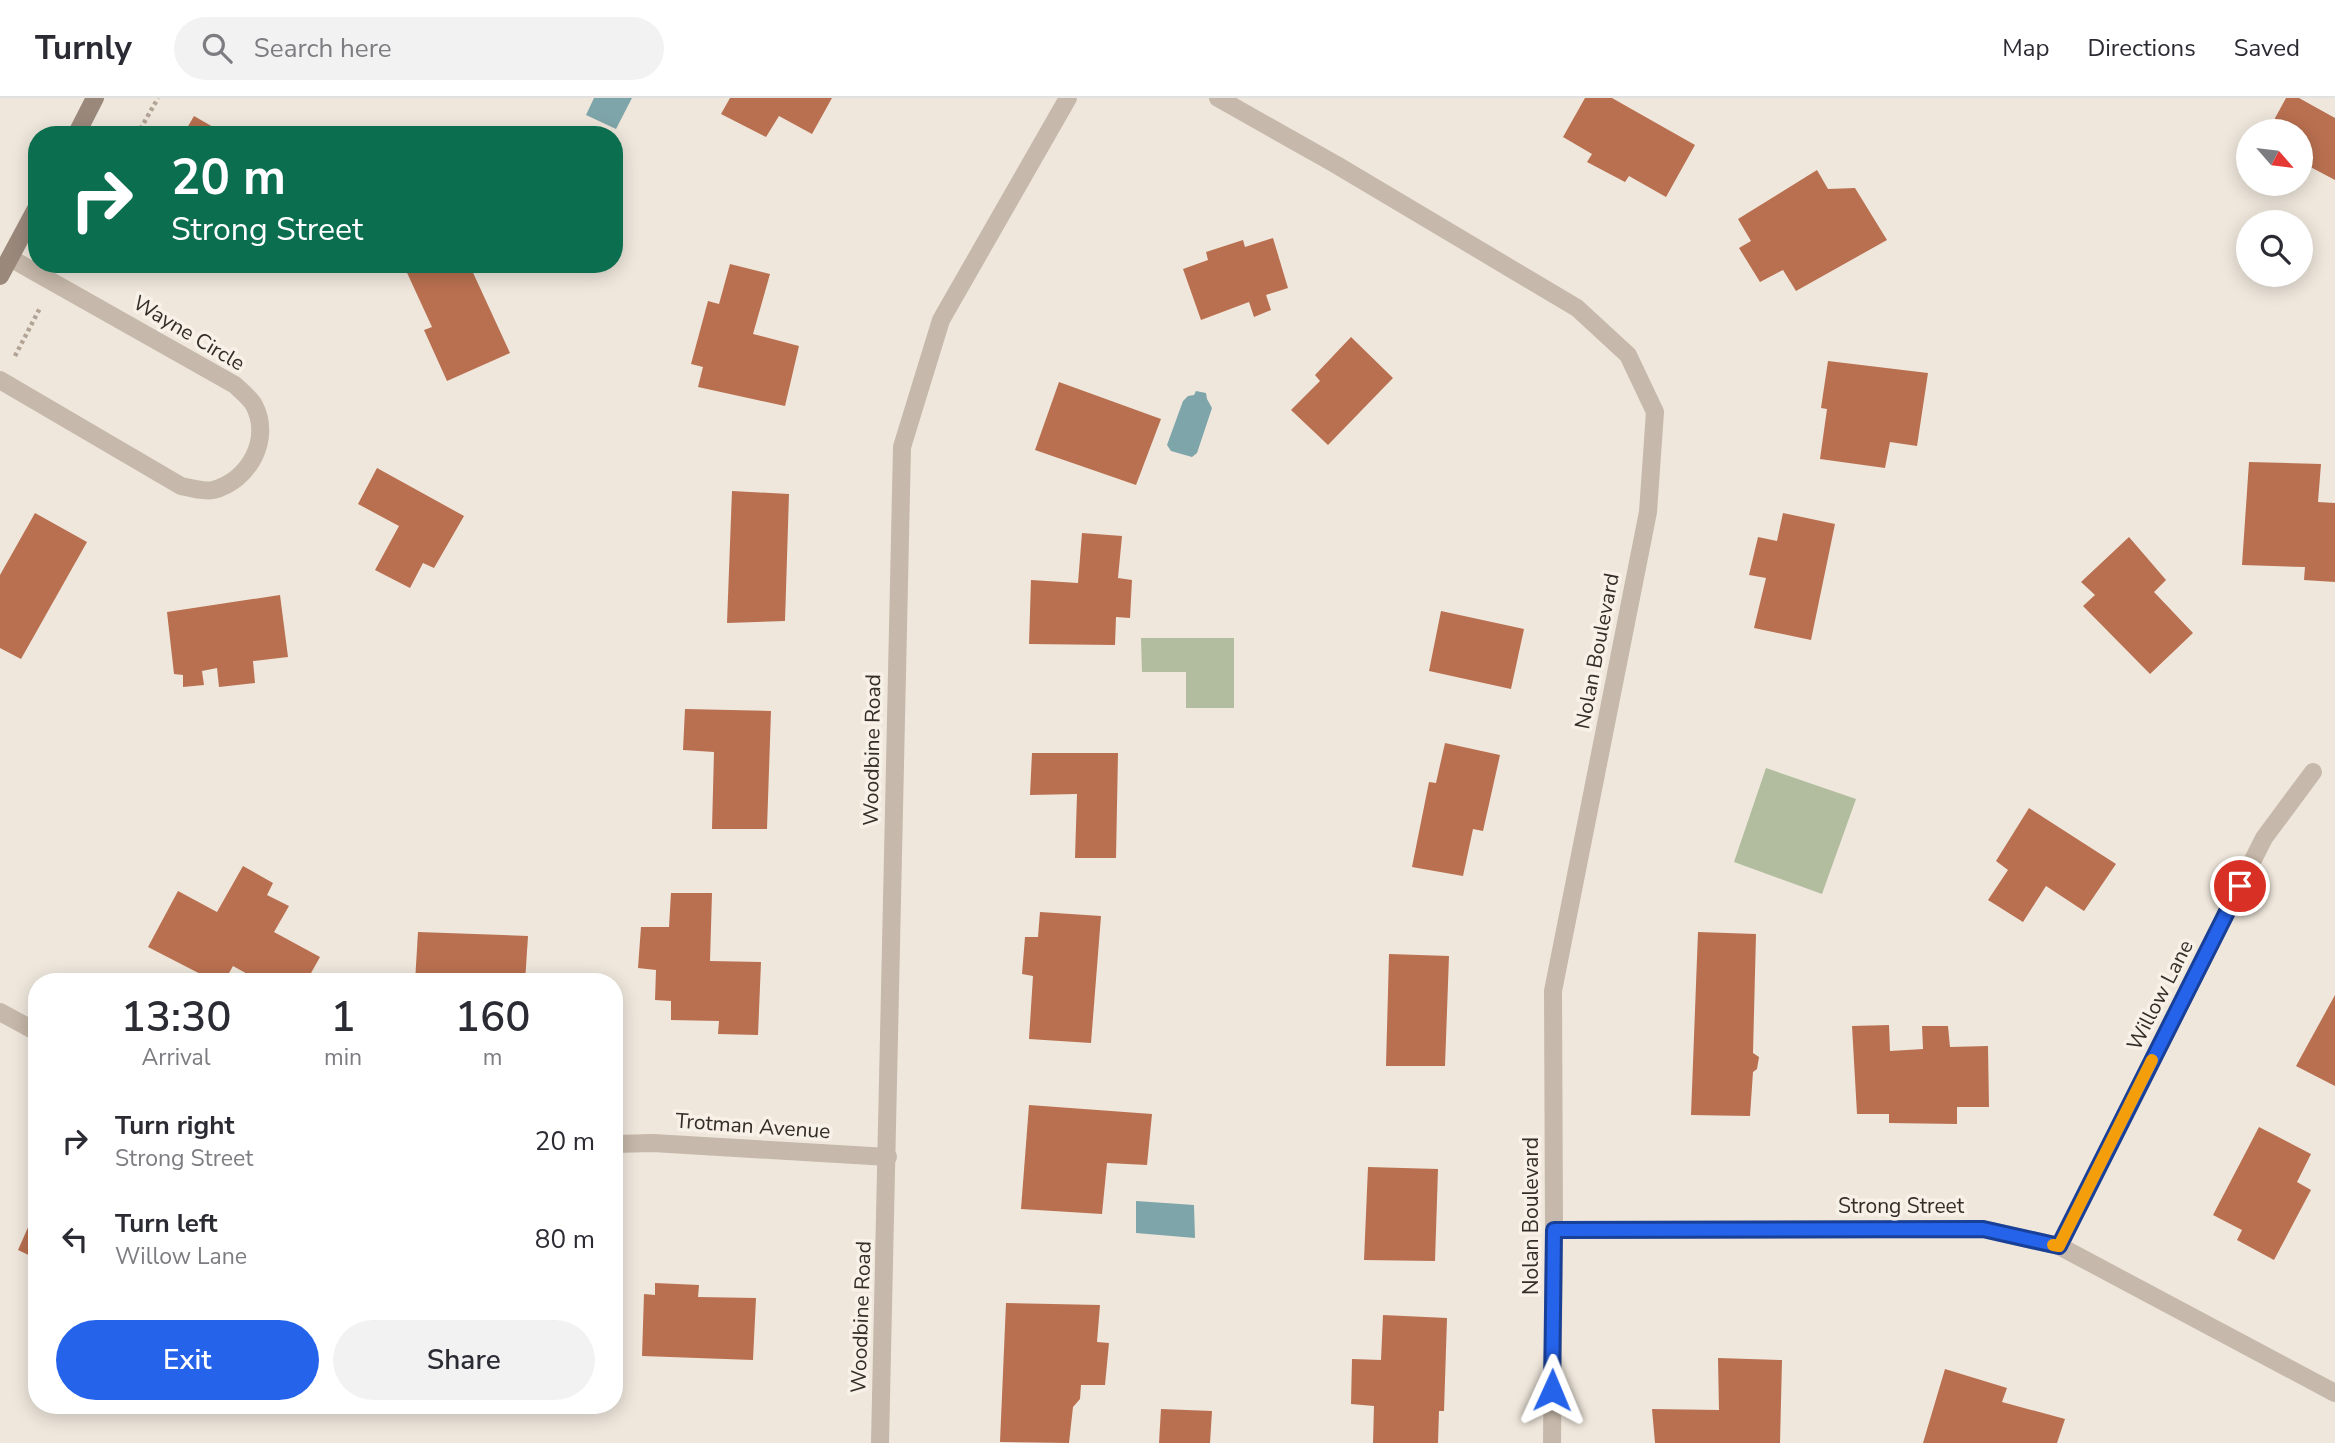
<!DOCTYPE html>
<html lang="en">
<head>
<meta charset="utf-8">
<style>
  body { margin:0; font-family:"Nunito Sans",sans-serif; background:#f2f2f3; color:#2b2b33; height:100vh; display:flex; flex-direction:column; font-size:26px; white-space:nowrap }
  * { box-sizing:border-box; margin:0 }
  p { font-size:23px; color:#7c7c81 }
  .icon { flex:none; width:38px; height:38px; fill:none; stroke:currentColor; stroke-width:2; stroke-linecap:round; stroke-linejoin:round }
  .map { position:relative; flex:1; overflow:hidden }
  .drawer { position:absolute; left:28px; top:875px; width:595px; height:441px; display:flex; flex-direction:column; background:#fff; border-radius:28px; box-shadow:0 4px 18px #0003 }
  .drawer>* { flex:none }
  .guide { position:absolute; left:28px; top:28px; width:595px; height:147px; border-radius:28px; box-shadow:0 4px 18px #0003; background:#0b6e4f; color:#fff; overflow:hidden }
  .needle { width:46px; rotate:118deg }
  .controls { position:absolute; left:2236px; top:21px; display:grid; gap:14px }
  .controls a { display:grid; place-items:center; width:77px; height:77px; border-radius:50%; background:#fff; box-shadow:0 4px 18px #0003; font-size:35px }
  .pin { position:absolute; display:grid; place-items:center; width:60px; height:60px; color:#fff; margin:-30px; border:4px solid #fff; border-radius:50%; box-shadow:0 2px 7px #0007 }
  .me { position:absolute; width:77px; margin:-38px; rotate:1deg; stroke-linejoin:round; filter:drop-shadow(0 0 5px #0008) }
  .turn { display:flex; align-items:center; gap:24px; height:147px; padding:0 28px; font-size:32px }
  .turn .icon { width:91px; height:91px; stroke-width:2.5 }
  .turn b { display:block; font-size:49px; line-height:60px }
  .eta { display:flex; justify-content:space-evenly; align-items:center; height:119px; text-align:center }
  .eta b { font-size:42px; font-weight:600; line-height:49px }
  .primary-button { display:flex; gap:14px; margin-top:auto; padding:14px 28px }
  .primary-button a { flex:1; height:80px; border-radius:42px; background:#2563eb; color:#fff; font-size:28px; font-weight:600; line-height:80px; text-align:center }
  .primary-button a+a { background:#f2f2f3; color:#2b2b33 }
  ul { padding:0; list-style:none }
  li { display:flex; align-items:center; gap:21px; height:98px; padding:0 28px }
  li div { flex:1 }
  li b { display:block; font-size:26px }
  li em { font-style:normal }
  header { display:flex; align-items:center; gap:42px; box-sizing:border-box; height:98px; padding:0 35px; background:#fff; border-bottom:2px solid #e1e1e2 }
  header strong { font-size:33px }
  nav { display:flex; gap:38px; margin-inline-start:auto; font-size:24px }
  .search { width:490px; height:63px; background:#f2f2f3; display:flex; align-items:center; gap:18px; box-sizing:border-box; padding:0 24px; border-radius:38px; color:#7c7c81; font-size:26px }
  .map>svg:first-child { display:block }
  .green { fill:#b1bd9e }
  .water { fill:#7ea5a9 }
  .building { fill:#b97050 }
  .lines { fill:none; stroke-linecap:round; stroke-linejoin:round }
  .path { stroke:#b2a394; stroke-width:4.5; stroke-dasharray:3.5 3.5; stroke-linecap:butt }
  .street { stroke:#c6b8aa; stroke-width:18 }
  .secondary { stroke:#9a887b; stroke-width:18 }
  .route-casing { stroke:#184099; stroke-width:18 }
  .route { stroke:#2563eb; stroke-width:12 }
  .slow { stroke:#f59e0b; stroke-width:12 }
  .labels { text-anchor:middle; stroke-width:7; stroke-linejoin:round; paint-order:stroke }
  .street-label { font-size:21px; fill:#342d28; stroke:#f7f1e8 }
</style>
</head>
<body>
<header>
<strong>Turnly</strong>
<div class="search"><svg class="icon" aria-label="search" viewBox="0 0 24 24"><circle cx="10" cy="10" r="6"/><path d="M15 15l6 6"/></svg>Search here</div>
<nav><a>Map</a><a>Directions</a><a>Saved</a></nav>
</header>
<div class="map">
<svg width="2335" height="1345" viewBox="0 0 2335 1345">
  <rect width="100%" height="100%" fill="#efe7dc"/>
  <g class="green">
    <path d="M1141,540H1234V610H1186V574H1142Z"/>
    <path d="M1766,670L1856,701L1822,796L1734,764Z"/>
  </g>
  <g class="water">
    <path d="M594,0H632L616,31L586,17Z"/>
    <path d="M1196,293L1206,295L1207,301L1212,310L1197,355L1192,359L1171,353L1167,347L1183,303L1188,298L1194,297Z"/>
    <path d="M1136,1103L1194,1107L1195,1140L1136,1135Z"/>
  </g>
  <g class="building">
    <path d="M730,0H832L812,36L779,18L766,39L721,16Z"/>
    <path d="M1585,0H1612L1695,47L1666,99L1629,78L1625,84L1587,64L1592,56L1563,39Z"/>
    <path d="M2286,0H2299L2335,20V82L2301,64V33H2268Z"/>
    <path d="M194,18L227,37H183Z"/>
    <path d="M1817,72L1828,91L1855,90L1887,142L1796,193L1783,172L1760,184L1739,150L1751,143L1738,121Z"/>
    <path d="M1273,140L1288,190L1266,197L1271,212L1254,219L1249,204L1201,222L1183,171L1208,162L1206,154L1243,142L1245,149Z"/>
    <path d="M403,166H469L510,255L447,283L424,232L432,229Z"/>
    <path d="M730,166L770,176L753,236L799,248L785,308L698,289L703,269L691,266L708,203L719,206Z"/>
    <path d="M1351,239L1393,280L1328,347L1291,312L1320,283L1315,277Z"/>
    <path d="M1828,263L1928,275L1917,348L1890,344L1885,370L1820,361L1827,311L1821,310Z"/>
    <path d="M1059,284L1161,321L1136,387L1035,352Z"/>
    <path d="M2249,364L2321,366L2318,404L2335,405V484L2304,482L2305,469L2242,467Z"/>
    <path d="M377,370L464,418L434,470L423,465L410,490L375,472L399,428L358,406Z"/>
    <path d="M732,393L789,396L785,523L727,525Z"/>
    <path d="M35,415L87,444L21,561L0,550V477Z"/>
    <path d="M1783,415L1835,426L1811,542L1754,530L1766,480L1749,477L1758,439L1777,443Z"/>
    <path d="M1082,435L1122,438L1118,480L1132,482L1130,520L1116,519L1115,547L1029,546L1031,482L1078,485Z"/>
    <path d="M2129,439L2166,482L2154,494L2193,535L2150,576L2083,508L2095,497L2081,484Z"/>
    <path d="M280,497L288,559L253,563L255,585L219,589L217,570L202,573L204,587L183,589V577L174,576L167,514Z"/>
    <path d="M1441,513L1524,531L1511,591L1429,573Z"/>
    <path d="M685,611L771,613L767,731H712L714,654L683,652Z"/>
    <path d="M1445,645L1500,657L1483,733L1473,731L1463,778L1412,769L1429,684L1436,685Z"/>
    <path d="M1032,655H1118L1116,760H1075L1077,696L1030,697Z"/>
    <path d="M2029,710L2116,766L2084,813L2046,788L2023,824L1988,802L2008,772L1996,763Z"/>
    <path d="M243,768L273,785L267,797L289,808L274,834L320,859L306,884H262L233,868L224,884H216L148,849L178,793L217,814Z"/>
    <path d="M671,795H712L710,863L761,864L758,937L718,936L719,923L671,922V903L655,902L656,872L638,870L641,829H669Z"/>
    <path d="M1040,814L1101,818L1091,945L1029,941L1033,878L1022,876L1025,839H1038Z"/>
    <path d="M418,834L528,838L525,884H415Z"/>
    <path d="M1698,834L1756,836L1753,955L1759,959L1757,971L1753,974L1750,1018L1691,1017Z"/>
    <path d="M1389,856L1449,858L1445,968H1386Z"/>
    <path d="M2335,897V988L2296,968Z"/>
    <path d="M1889,927L1890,953L1923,951L1922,928H1948L1950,949L1988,948L1989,1009H1957V1026L1889,1025V1016H1857L1852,928Z"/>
    <path d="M1029,1007L1152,1016L1147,1067L1107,1065L1102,1116L1021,1111Z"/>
    <path d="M2259,1029L2311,1056L2297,1084L2311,1092L2274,1162L2237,1142L2242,1132L2213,1117Z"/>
    <path d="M1368,1069L1438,1071L1435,1163L1364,1162Z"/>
    <path d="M37,1109V1161L18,1152Z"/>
    <path d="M655,1185L699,1187L698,1199L756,1200L753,1262L642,1258L644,1196L655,1197Z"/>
    <path d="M1006,1205L1100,1207L1097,1244L1109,1245L1105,1287H1081L1080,1301L1073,1309L1069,1345L1000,1344Z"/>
    <path d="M1383,1217L1447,1220L1444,1313H1439L1438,1345H1373L1374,1308L1351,1306L1352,1261L1381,1262Z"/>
    <path d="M1718,1260L1782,1262L1780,1345H1655L1652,1311L1719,1312Z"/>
    <path d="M1945,1271L2007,1290L2002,1304L2065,1321L2057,1345H1923Z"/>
    <path d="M1161,1311L1212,1313L1210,1345H1159Z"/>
  </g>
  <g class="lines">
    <g class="path">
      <path d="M137,37L158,0"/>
      <path d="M15,258L40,210"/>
    </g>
    <g class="street">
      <path d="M1218,0L1335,66L1577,210L1628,257L1655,314L1648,414L1553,893L1554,1132L1552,1345"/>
      <path d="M0,282L181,388C190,390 203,394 213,392C249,383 272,341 254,307C250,300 241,293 235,287L10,160"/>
      <path d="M0,914L37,934"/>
      <path d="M614,1046L653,1045L888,1059"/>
      <path d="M1554,1132L1983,1131L2059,1148L2335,1295"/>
      <path d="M2059,1148L2264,740L2313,674"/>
      <path d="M880,1345L902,349L941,222L1068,0"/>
    </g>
    <g class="secondary">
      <path d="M76,37L95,0"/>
      <path d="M0,178L37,109"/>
    </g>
  </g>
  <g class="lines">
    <g class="route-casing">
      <path id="route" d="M1552,1292L1554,1132L1983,1131L2059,1148L2240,788"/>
    </g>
    <use href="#route" class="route"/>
    <path class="slow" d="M2053,1147L2059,1148L2152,962"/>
  </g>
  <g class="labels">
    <g class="street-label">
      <text transform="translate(189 235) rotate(31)" y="7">Wayne Circle</text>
      <text transform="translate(1597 553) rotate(-79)" y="7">Nolan Boulevard</text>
      <text transform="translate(872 652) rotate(-89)" y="7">Woodbine Road</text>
      <text transform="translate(2160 897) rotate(-63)" y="7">Willow Lane</text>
      <text transform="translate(753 1028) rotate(4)" y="7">Trotman Avenue</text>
      <text x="1901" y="1115">Strong Street</text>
      <text transform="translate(1531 1118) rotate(-90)" y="7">Nolan Boulevard</text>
      <text transform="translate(861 1219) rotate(-88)" y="7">Woodbine Road</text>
    </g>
  </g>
</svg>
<div class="controls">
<a><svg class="needle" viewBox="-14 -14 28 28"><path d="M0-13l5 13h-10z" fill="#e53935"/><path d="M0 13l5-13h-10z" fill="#7c7c81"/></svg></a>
<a><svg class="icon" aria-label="search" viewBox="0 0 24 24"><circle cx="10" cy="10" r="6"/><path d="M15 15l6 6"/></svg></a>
</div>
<div class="pin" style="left:2240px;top:788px;background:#d93025"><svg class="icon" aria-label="arrive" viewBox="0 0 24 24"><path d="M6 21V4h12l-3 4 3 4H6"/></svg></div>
<svg class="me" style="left:1552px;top:1292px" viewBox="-20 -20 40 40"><path d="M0-17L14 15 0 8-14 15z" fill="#2563eb" stroke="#fff" stroke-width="4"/></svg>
<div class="guide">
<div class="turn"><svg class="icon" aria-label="right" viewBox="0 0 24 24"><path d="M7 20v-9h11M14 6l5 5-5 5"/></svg><div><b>20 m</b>Strong Street</div></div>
</div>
<section class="drawer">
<div class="eta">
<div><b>13:30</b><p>Arrival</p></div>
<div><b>1</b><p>min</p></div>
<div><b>160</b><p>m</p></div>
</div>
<ul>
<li><svg class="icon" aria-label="right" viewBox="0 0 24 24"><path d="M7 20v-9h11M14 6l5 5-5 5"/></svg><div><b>Turn right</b><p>Strong Street</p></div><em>20 m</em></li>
<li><svg class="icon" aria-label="left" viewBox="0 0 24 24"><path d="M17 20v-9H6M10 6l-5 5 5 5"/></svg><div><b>Turn left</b><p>Willow Lane</p></div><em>80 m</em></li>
</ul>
<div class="primary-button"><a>Exit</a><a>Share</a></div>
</section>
</div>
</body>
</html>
